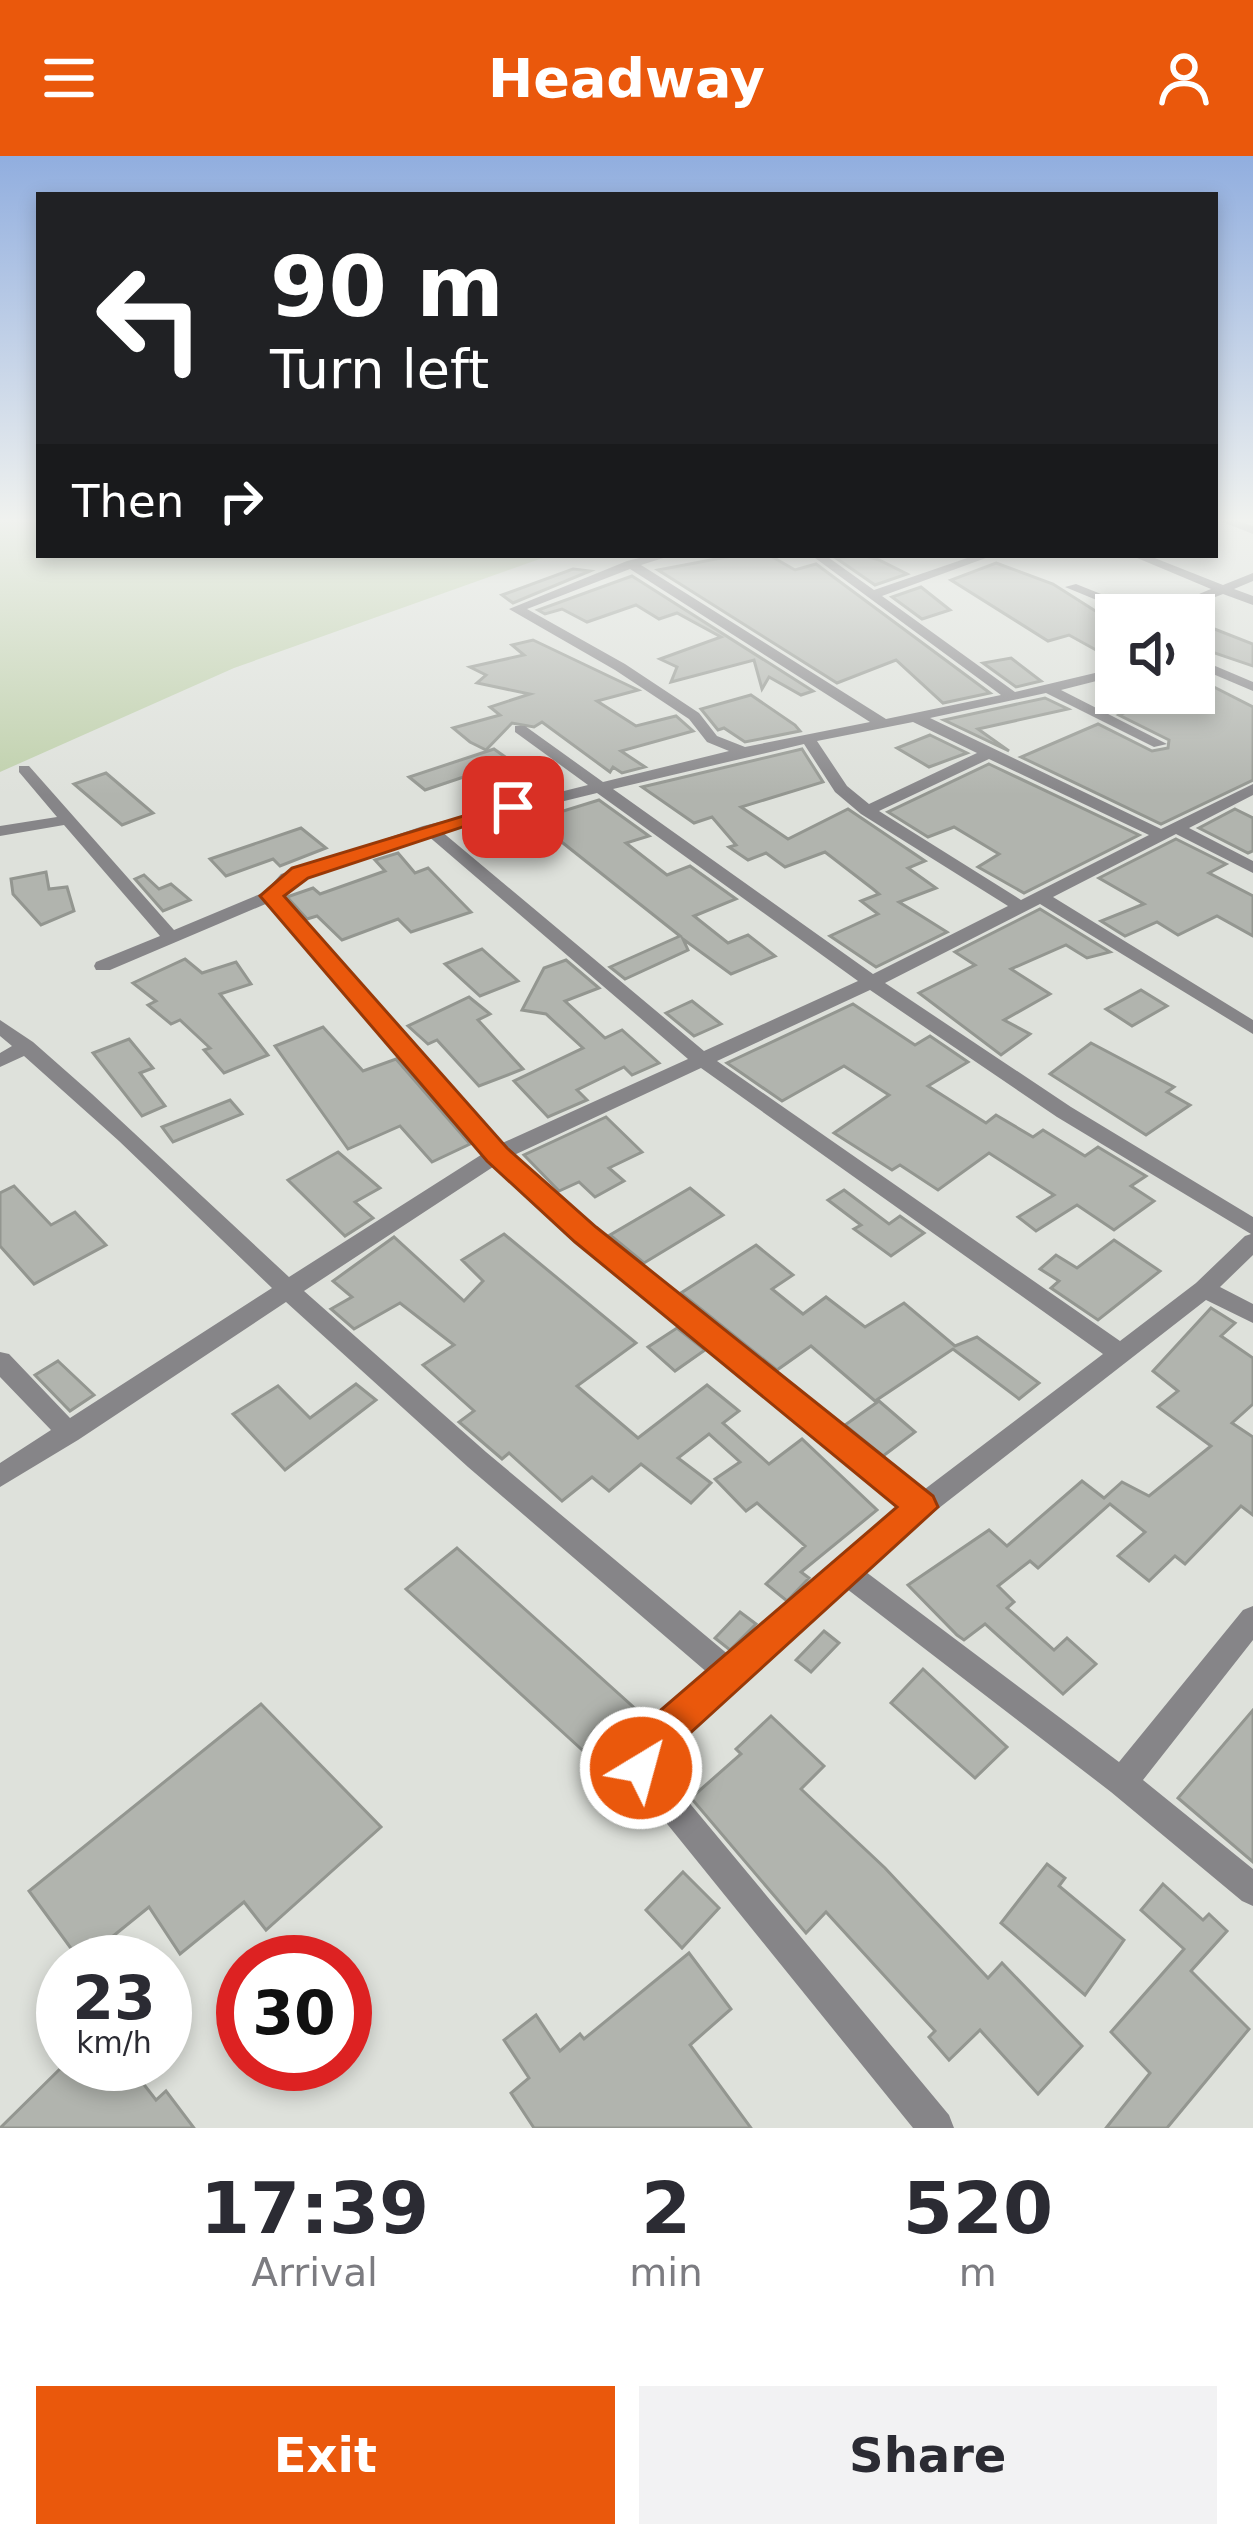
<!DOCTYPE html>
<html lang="en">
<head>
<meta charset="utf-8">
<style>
  body { margin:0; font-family:"DejaVu Sans",sans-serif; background:#f2f2f3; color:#2b2b33; height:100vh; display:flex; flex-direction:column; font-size:45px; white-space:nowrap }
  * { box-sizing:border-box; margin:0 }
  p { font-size:39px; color:#7c7c81 }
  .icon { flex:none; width:66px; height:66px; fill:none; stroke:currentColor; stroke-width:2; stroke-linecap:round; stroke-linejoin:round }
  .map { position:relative; height:1972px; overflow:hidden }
  .panel { display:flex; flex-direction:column; background:#fff; flex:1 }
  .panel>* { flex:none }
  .top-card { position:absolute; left:36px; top:36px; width:1182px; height:366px; border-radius:0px; box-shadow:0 6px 18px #0003; background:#202124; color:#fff; overflow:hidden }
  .buttons { position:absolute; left:1095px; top:438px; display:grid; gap:24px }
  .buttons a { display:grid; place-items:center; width:120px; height:120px; border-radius:0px; background:#fff; box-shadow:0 6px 18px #0003; font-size:60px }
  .speed { position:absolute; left:36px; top:1779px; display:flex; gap:24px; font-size:60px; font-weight:700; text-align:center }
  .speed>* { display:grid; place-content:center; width:156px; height:156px; border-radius:50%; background:#fff; box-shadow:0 6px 18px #0003; line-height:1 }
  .speed small { font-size:30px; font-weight:400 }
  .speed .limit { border:18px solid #d22; background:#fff; color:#111 }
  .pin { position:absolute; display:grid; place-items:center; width:102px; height:102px; color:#fff; margin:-51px; border-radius:24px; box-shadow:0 6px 18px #0006 }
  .me { position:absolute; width:132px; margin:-66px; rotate:37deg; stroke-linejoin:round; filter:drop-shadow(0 0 9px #0008) }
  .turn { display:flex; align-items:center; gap:42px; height:252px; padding:0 36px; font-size:54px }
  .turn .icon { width:156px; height:156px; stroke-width:2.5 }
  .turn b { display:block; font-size:84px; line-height:102px }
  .then { display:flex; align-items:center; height:114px; padding:0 36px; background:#0003; gap:24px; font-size:45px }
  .eta { display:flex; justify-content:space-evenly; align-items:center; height:204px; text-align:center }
  .eta b { font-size:72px; font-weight:800; line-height:84px }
  .primary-button { display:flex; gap:24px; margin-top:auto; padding:24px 36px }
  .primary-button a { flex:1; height:138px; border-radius:0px; background:#ea580c; color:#fff; font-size:48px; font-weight:800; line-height:138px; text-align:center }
  .primary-button a+a { background:#f2f2f3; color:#2b2b33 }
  header { display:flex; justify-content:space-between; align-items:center; height:156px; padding:0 36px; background:#ea580c; color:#fff; font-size:54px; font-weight:800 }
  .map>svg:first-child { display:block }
  .green { fill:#bfd0ab }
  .building { fill:#b1b4ae; stroke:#939690; stroke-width:3 }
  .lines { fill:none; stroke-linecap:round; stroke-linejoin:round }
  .street { fill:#868588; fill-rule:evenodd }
  .route { fill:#ea580c; stroke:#983908; stroke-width:3 }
</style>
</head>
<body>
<header><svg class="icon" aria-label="menu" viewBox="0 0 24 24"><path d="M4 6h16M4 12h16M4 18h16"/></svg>Headway<svg class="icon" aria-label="person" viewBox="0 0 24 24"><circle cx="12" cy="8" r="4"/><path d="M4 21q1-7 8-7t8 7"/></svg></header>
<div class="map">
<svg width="1253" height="1972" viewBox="0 0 1253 1972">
  <rect width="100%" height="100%" fill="#dee1db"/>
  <path class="green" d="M0,363H39V399H551L234,512L0,616Z"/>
  <g class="building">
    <path d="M737,399H769L795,414L816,408L990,537L943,547L896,504L837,527L658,414Z"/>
    <path d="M863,399L879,404L907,418L875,429L836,402Z"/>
    <path d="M996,407L1053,428L1116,468V505L1069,479L1048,485L951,424Z"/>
    <path d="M573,413L590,415L513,447L502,439Z"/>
    <path d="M632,420L813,535L801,539L769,521L762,533L754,504L671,526L677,511L660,503L721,481L677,457L659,463L636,449L587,466L562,453L545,458L538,454Z"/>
    <path d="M921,431L950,454L922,463L892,441Z"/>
    <path d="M1194,465L1253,488V510L1194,490Z"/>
    <path d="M533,484L638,534L597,545L636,570L676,560L693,575L621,595L645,611L622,617L613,611L610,616L542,566L534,571L512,567L486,594L470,586L453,572L500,559L490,551L530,538L477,527L486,519L470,511L524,499L512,489Z"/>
    <path d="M1011,502L1041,525L1016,531L983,507Z"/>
    <path d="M1208,528L1253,551V624L1161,668L1021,601L1098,568L1152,595L1168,592L1169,584L1119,559L1142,549L1139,537L1169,542Z"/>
    <path d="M751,539L795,569L800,575L745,586L724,572L718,574L701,553Z"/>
    <path d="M1045,542L1068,553L978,573L1009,595L944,564Z"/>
    <path d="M930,579L967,597L929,611L897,592Z"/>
    <path d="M494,593L511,605L425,634L409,621Z"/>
    <path d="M802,593L823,626L741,651L788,683L848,653L925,705L908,712L936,732L899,746L947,776L876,811L830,780L878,758L861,745L879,738L873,733L825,696L785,711L766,697L748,704L729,691L736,689L712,661L694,667L642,631Z"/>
    <path d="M989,608L1139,679L1024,737L978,711L999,698L954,671L928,681L888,656Z"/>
    <path d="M106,617L153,657L122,669L74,628Z"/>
    <path d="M599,644L649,680L626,687L667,719L690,710L736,743L694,760L728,787L748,779L775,800L731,818L683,783L688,794L625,823L610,811L680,780L534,664Z"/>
    <path d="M1235,653L1253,662V695L1248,697L1199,672Z"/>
    <path d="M301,672L326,692L280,710L273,703L226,720L210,703Z"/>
    <path d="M1176,683L1226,708L1209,717L1253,740V780L1217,760L1178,779L1157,766L1125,780L1101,765L1144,748L1099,722Z"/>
    <path d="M398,697L415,717L428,712L471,756L411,776L398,763L342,784L317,760L307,763L287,741L313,732L320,738L385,715L375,704Z"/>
    <path d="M46,716L49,733L67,731L74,755L41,769L13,738L11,723Z"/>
    <path d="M144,719L159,733L171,728L190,744L163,755L135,723Z"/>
    <path d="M1040,753L1110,796L1087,802L1066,789L1011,813L1050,838L1004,864L1030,878L1001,899L919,837L975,809L955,796Z"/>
    <path d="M482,793L518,825L480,840L445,808Z"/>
    <path d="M185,803L202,817L236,806L251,828L220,838L268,899L224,917L204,894L210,892L180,864L171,868L148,849L156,845L133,827Z"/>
    <path d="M566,804L599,832L565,845L605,882L622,874L659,907L632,919L624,911L577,934L587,944L548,961L514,925L583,892L546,858L522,854L544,812Z"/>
    <path d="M1141,834L1167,850L1132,870L1106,853Z"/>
    <path d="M469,841L490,858L478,864L523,913L479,930L437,884L428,888L408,870Z"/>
    <path d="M692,845L721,868L694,880L666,857Z"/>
    <path d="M853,848L915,889L930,880L968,906L928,930L986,967L996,959L1033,981L1043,974L1085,1000L1098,991L1146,1020L1131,1030L1154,1045L1114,1074L1077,1049L1036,1075L1018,1061L1054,1039L989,997L938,1034L900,1009L892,1014L834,977L889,939L844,910L782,945L727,907Z"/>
    <path d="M323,871L363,915L396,903L470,988L432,1006L400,970L348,993L275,890Z"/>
    <path d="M129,883L153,912L140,917L165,950L142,960L93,897Z"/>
    <path d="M1091,887L1174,931L1167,936L1190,949L1146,979L1050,918Z"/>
    <path d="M230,944L242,958L173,986L162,971Z"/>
    <path d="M606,961L642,996L609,1012L624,1025L595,1041L579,1026L559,1035L524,999Z"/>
    <path d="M338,996L380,1032L355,1046L373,1062L345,1080L288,1024Z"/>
    <path d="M14,1030L51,1069L75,1056L106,1089L34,1128L0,1090V1037Z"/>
    <path d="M690,1032L723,1059L644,1107L610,1079Z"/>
    <path d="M844,1034L889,1068L900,1060L924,1077L891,1100L854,1073L861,1069L828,1044Z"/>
    <path d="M504,1078L636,1187L577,1230L638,1282L707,1229L739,1255L723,1267L769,1308L802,1283L877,1354L801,1416L809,1422L787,1445L766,1428L805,1390L757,1347L746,1355L715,1323L740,1306L709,1278L678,1302L711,1327L691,1347L641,1308L609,1335L592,1321L562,1345L509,1297L502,1303L459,1266L474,1255L423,1209L454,1189L400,1147L354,1173L331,1153L352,1141L333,1125L394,1081L464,1145L483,1125L462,1104Z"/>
    <path d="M1114,1084L1160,1115L1098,1164L1051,1132L1059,1125L1040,1113L1056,1099L1077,1112Z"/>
    <path d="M756,1089L793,1119L772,1133L803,1158L826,1141L865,1171L904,1147L955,1190L977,1181L1039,1227L1019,1243L953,1193L875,1245L811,1190L777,1214L681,1137Z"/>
    <path d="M1211,1152L1235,1167L1221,1180L1253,1202V1248L1232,1267L1253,1281V1359L1241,1350L1185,1408L1175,1400L1149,1425L1118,1400L1145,1376L1110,1348L1038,1412L1030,1405L998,1430L1014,1446L1007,1452L1054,1494L1067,1482L1096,1508L1063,1538L985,1468L964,1484L957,1479L908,1429L989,1374L1007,1390L1082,1325L1104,1342L1122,1326L1149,1340L1211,1290L1158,1251L1178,1235L1153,1215Z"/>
    <path d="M677,1172L705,1194L675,1215L648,1191Z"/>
    <path d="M58,1205L94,1239L70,1255L35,1219Z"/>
    <path d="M356,1228L376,1244L285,1314L233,1258L278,1230L310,1262Z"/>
    <path d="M879,1245L915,1276L883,1300L845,1269Z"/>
    <path d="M457,1392L640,1557L591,1602L406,1433Z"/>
    <path d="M740,1456L756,1468L730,1494L715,1482Z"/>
    <path d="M824,1475L839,1487L811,1516L796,1504Z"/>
    <path d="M923,1513L1007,1591L975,1622L891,1547Z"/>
    <path d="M261,1548L381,1671L266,1774L244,1746L180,1798L149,1751L81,1806L29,1735Z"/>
    <path d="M1253,1554V1706L1178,1642Z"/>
    <path d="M771,1560L824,1610L801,1633L885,1712L988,1822L1002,1807L1082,1890L1038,1938L980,1874L949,1904L929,1881L935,1875L826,1756L806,1777L691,1642L741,1598L736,1593Z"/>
    <path d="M1047,1708L1065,1722L1059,1730L1124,1784L1085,1839L1001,1767Z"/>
    <path d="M683,1716L719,1752L682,1792L646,1754Z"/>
    <path d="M1163,1728L1203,1764L1209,1758L1227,1775L1191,1815L1249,1873L1167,1972H1106L1150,1917L1111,1876L1184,1793L1141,1754Z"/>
    <path d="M689,1797L731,1853L690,1889L751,1972H534L511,1937L529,1922L504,1884L536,1859L560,1895L580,1878L584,1883Z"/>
    <path d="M65,1908H128L156,1944L166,1935L194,1972H0Z"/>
  </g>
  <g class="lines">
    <g class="street">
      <path d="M1215,363H1232L1253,370V378Z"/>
      <path d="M652,399H673L641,409L886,563L1001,539L811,399H825L874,434L976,399H994L882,440L1015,536L1116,512V520L1061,534L1167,588L1154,591L1046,537L930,562L1161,673L1253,628V639L1189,672L1253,705V717L1176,678L1053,741L1253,864V878L1040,748L885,827L1071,951L1253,1061V1099L1220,1131L1253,1148V1167L1206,1144L930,1359L866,1416L1119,1606L1243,1454L1253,1450V1484L1143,1624L1253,1713V1750L1242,1745L1111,1636L847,1433L660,1599L657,1608L949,1959L954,1972H913L630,1622L626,1612L637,1580L709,1518L468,1311L286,1146L78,1284L0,1331V1307L51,1274L0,1221V1196L9,1198L70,1262L272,1132L119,985L24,900L0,911V897L12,890L0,880V864L33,886L92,938L289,1121L484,997L268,747L110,814H96L94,810L96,806L160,780L64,669L0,680V670L57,661L19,616V610H29L174,774L265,736L281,718L423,670L588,629L515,576V570H525L603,626L729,595L707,586L689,563L615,514L509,453L627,405ZM630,413L870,566L745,591L717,580L699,557L625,508L527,453ZM913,566L977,597L869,648L847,630L817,585ZM804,588L835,636L861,658L1008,750L873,818L613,633ZM989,603L1149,679L1021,744L879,655ZM597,637L858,825L704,895L441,675ZM427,679L688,903L500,988L280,740L293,726ZM870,834L1057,961L1251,1078L1245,1080L1196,1127L1120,1185L717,905ZM701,912L1103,1198L921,1336L594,1072L512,1000ZM496,1009L578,1084L902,1351L730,1500L486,1296L304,1135Z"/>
      <path d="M1130,399H1147L1223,429L1253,417V425L1234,433L1253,440V449L1223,438L1169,459H1133L1065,431L1076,428L1151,458L1211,433Z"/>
      <path d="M1194,501L1253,526V535L1194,510Z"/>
    </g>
  </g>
  <linearGradient id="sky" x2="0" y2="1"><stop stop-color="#91aedf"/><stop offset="0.57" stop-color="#f0f2ef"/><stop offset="1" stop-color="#f0f2ef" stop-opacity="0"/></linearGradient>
  <rect width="1253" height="639" fill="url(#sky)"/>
  <path class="route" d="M506,647L523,651L308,722L284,740L507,992L596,1071L933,1340L938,1351L664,1601L655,1625L641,1631L627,1625L622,1612L634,1577L897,1351L575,1086L487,1005L260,740L292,712Z"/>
</svg>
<div class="buttons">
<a><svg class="icon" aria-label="sound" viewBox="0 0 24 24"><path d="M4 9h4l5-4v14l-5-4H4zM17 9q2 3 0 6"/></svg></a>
</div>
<div class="speed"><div>23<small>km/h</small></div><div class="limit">30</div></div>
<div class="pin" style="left:513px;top:651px;background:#d93025"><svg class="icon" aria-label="arrive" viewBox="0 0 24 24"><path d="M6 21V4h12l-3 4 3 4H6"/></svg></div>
<svg class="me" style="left:641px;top:1612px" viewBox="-20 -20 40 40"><circle r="17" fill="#ea580c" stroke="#fff" stroke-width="3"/><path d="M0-11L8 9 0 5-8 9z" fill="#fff"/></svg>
<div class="top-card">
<div class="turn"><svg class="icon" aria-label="left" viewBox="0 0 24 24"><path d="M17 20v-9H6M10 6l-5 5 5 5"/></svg><div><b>90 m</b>Turn left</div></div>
<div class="then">Then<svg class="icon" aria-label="right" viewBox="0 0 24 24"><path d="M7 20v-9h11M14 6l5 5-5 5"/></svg></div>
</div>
</div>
<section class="panel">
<div class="eta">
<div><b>17:39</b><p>Arrival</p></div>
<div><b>2</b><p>min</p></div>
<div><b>520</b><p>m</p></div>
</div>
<div class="primary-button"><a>Exit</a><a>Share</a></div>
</section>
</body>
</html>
